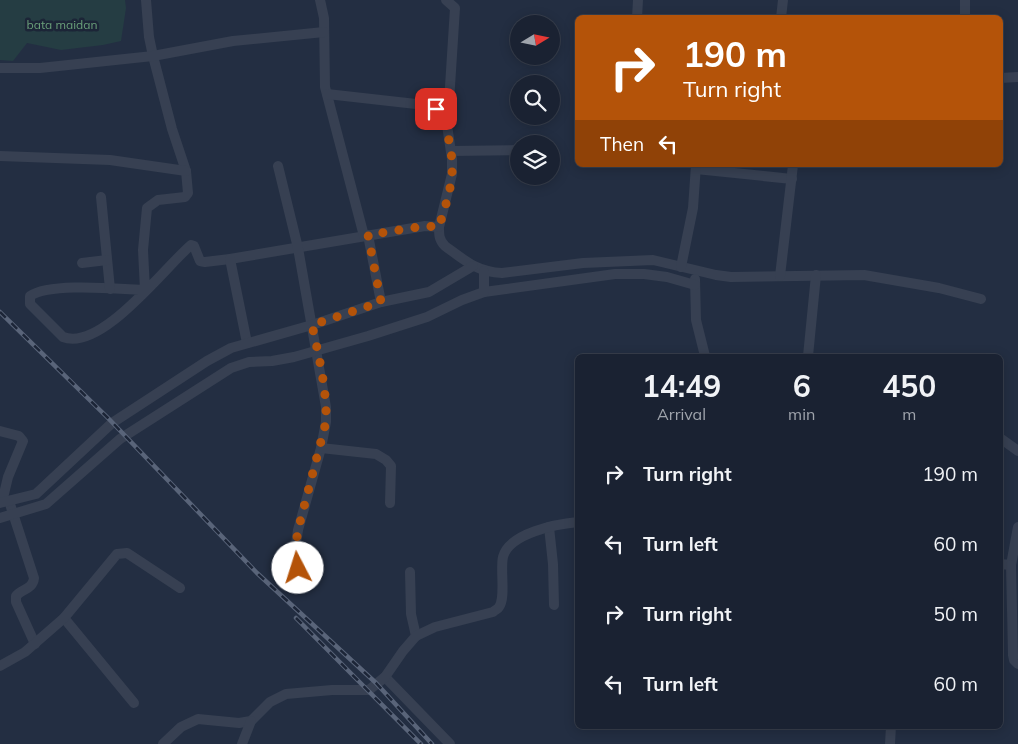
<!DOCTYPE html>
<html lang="en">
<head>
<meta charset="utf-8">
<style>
  body { margin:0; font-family:Mulish,sans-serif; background:#272f3e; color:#f1f3f6; height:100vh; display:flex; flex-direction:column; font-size:19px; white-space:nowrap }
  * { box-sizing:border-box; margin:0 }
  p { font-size:16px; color:#9fa4ac }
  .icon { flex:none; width:28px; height:28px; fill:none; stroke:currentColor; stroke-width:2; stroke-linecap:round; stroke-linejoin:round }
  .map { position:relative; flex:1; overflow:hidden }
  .side { position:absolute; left:575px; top:354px; width:428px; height:375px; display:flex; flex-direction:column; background:#1a2232; border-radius:8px; box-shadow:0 2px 12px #0003,0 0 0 1px #383f4d }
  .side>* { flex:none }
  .guide { position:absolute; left:575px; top:15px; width:428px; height:152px; border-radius:8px; box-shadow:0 2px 12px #0003,0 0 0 1px #383f4d; background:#b45309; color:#fff; overflow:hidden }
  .needle { width:32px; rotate:80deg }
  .controls { position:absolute; left:510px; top:15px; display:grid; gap:10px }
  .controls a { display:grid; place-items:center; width:50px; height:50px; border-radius:50%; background:#1a2232; box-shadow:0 2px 12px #0003,0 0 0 1px #383f4d; font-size:25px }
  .pin { position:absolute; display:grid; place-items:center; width:42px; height:42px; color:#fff; margin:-21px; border-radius:10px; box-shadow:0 2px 8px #0006 }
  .me { position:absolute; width:55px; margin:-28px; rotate:355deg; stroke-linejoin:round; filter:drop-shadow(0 0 4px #0008) }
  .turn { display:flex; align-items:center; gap:18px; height:105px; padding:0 25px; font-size:22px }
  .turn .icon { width:65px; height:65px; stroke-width:2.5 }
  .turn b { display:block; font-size:35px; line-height:42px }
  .then { display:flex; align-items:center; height:48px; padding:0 25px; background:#0003; gap:10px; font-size:19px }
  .eta { display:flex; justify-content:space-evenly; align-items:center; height:85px; text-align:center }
  .eta b { font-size:30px; font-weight:700; line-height:35px }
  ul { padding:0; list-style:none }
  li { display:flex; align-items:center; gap:15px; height:70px; padding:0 25px }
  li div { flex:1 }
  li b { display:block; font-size:19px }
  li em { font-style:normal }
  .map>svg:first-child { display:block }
  .green { fill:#253d43 }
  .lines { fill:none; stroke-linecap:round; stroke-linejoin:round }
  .minor { stroke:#374052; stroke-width:10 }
  .rail-casing { stroke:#596479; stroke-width:4.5 }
  .rail { stroke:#1c2537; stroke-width:2.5; stroke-dasharray:8; stroke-linecap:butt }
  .route { stroke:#b45309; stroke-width:9; stroke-dasharray:0 16.2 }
  .labels { text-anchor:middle; stroke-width:5; stroke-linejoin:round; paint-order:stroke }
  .park-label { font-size:12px; fill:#699f79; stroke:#1c2537 }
</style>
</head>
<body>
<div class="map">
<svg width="1018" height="744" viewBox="0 0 1018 744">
  <rect width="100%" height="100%" fill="#232e42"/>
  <path class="green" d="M0,0H125L126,8L121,41L103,45L61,50L27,43L13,61L0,60Z"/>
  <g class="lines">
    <g class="minor">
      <path d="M146,0L149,37L153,56L172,129L186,171L188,193L185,197L158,200L147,208L143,250L145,290C119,289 50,282 30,296V304L63,337C101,352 164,268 191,245L194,246L200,261L205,262L230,259L425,226L439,227C439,235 439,240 445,246C464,260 477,272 502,273L583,263L653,260L716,275L731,277L864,275L939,288L981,299"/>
      <path d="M320,0L324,18L325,87L364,236"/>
      <path d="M965,0V18"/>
      <path d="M637,18L638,0"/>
      <path d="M781,18L783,0"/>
      <path d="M0,68H40L153,56L233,41L324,32"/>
      <path d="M1000,78L1018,77"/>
      <path d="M327,94L425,105L436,109L442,115L447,125L452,159V174L439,227"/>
      <path d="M442,115L447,109L449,102L455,8L446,0"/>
      <path d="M451,151L519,150"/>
      <path d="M0,156L110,160L186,171"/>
      <path d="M278,166L298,248L326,407V422L321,448L298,530L295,551L299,563L292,587"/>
      <path d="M696,169L792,179"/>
      <path d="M101,197L110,289"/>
      <path d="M368,235L381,302"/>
      <path d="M230,259L247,343"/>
      <path d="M82,263L107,260"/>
      <path d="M681,267L693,208L696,165"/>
      <path d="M780,276L793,165"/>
      <path d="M695,279L696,320L705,356"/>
      <path d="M484,292L615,274H644L667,277L695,285"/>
      <path d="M808,356L816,275"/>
      <path d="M0,431L19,436L23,441L8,477L2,502"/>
      <path d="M1000,438L1018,451"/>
      <path d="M321,448L376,454L386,460L391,466L390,503"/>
      <path d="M9,501L34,578C33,589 22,589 16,596V602L35,644"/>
      <path d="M0,503L36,494L112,423L207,361L231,348L312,325L381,302L429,292L473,266"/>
      <path d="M0,518L46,504L120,439L231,368L249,362L272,361L294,357L368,336L427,317L462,300L484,292V271"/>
      <path d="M549,527L553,564L554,605"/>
      <path d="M1000,564L1011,565L1018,527"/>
      <path d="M1011,565L1013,655L1014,660L1018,664"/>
      <path d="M410,572L411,614L416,636"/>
      <path d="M64,618L134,703"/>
      <path d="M0,666L25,652L64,618L117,554L127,553L180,588"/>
      <path d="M385,677L450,744"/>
      <path d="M163,744L181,727L198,719L239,723L251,721L270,702L286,694L332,690H369L385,677L403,651L416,636L435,627L493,612C495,610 498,609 499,607C506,598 500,569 503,557C509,533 557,524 578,522"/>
      <path d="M242,744L251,721"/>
      <path d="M890,744L891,726"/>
    </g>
    <g class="rail-casing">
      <g id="rail">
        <path d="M0,312L108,418L257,573L376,683L432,744"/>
        <path d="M296,618L421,744"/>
      </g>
    </g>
    <use href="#rail" class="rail"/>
  </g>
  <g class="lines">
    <path class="route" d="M298,568L299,560L295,551L298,530L326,422C327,390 319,357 312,325L381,302L368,235L425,226L439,227C444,210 451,191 452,173C453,162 451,152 449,141C447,129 446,118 436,109"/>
  </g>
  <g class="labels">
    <g class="park-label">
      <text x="62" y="29">bata maidan</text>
    </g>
  </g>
</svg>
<div class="controls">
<a><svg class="needle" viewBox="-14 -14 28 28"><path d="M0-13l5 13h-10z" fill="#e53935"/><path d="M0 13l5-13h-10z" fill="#9fa4ac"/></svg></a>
<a><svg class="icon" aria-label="search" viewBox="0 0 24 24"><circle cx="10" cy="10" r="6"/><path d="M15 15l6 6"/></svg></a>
<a><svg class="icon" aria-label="layers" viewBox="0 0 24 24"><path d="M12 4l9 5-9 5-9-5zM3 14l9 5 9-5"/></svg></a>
</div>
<div class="pin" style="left:436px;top:109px;background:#d93025"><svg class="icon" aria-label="arrive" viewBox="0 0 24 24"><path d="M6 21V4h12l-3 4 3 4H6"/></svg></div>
<svg class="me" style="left:298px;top:568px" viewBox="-20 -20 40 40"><circle r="19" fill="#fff"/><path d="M0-13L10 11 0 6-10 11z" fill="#b45309"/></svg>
<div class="guide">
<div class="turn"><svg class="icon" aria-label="right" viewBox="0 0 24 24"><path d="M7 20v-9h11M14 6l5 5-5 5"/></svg><div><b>190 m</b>Turn right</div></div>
<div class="then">Then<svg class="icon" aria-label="left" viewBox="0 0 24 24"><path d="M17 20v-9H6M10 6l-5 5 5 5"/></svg></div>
</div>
<section class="side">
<div class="eta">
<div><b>14:49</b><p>Arrival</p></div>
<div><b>6</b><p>min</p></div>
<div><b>450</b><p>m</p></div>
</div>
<ul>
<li><svg class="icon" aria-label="right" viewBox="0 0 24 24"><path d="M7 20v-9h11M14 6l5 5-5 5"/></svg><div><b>Turn right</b></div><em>190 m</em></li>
<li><svg class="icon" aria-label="left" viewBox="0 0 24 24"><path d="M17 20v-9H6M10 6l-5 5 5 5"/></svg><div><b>Turn left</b></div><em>60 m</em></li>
<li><svg class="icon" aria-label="right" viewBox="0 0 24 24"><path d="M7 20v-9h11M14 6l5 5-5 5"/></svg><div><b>Turn right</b></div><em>50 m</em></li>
<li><svg class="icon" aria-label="left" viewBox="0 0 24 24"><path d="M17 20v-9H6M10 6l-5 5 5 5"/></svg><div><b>Turn left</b></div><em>60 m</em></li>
</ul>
</section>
</div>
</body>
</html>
